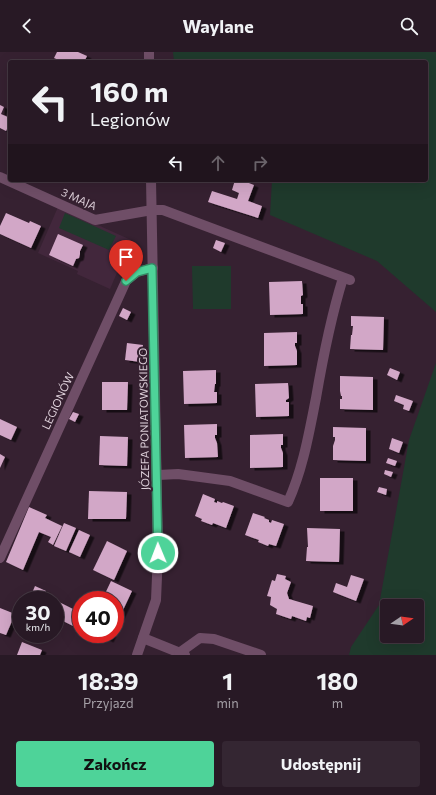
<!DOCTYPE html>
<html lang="pl">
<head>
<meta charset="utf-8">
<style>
  body { margin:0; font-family:Commissioner,sans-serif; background:#342632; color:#f1f3f6; height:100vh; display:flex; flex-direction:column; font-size:15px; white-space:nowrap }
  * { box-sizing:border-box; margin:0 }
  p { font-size:13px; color:#a5a0a7 }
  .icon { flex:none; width:22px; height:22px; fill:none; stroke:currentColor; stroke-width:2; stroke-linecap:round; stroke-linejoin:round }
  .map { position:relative; height:603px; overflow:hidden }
  .drawer { display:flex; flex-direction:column; background:#281925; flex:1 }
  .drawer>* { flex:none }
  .top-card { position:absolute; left:8px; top:8px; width:420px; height:122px; border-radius:4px; box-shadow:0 4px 16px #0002,0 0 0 1px #443842; background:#281925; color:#f1f3f6; overflow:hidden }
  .needle { width:26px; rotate:77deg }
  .buttons { position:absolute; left:380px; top:547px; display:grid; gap:8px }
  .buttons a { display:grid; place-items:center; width:44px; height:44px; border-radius:4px; background:#281925; box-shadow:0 4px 16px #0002,0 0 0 1px #443842; font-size:20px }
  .speed { position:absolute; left:12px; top:539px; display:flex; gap:8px; font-size:20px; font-weight:700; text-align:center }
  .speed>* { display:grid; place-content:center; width:52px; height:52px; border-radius:50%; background:#281925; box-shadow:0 4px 16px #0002,0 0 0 1px #443842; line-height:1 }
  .speed small { font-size:10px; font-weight:400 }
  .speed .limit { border:6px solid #d22; background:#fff; color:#111 }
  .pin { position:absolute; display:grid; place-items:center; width:34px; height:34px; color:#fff; margin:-41px -17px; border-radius:50% 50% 50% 0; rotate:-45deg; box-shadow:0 0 4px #0007 }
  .pin .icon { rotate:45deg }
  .me { position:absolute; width:44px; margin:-22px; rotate:359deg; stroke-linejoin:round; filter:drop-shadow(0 0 3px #0008) }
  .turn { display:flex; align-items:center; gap:14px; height:84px; padding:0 16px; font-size:18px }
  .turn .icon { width:52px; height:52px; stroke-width:2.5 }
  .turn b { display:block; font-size:28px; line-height:34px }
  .lanes { display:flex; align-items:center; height:38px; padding:0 16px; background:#0003; justify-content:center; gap:20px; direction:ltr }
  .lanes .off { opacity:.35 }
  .eta { display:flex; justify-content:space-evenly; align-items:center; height:68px; text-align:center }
  .eta b { font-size:24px; font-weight:700; line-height:28px }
  .button { display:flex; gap:8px; margin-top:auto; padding:8px 16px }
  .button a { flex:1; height:46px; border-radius:4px; background:#4ed399; color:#111; font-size:16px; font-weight:700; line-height:46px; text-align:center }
  .button a+a { background:#342632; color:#f1f3f6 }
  header { display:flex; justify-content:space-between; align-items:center; height:52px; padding:0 16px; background:#281925; font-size:18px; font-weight:700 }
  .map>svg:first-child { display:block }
  .built { fill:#42273c }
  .green { fill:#1f3a2c; fill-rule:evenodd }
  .building { fill:#d2a7c7; filter:url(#shadow) }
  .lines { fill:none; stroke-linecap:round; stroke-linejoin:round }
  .minor { stroke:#6f4e67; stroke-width:10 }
  .route-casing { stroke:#338963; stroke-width:10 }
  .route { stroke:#4ed399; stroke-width:7 }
  .labels { text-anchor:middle; stroke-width:4; stroke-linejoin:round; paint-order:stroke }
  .street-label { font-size:11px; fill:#ded0da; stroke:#362131 }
</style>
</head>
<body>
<header><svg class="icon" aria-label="back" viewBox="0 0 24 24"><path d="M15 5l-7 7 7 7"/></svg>Waylane<svg class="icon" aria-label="search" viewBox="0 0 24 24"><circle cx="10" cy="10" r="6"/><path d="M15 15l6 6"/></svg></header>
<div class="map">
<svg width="436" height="603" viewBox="0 0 436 603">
  <defs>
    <filter id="shadow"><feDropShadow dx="4.5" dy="2.5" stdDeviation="0" flood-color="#0009"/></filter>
  </defs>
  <rect width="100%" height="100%" fill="#362131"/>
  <path class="built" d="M58,155L131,188L110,237L77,222L78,219L38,201Z"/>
  <g class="green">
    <path d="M173,0H436V260L377,209L270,163L272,128H426V10H174Z"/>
    <path d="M65,161L116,184L109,198L59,176Z"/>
    <path d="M192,214H231V257H193Z"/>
    <path d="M436,311V603H349L351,595L379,553L409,388ZM387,554H417V584H387Z"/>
  </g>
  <g class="building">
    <path d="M57,0H78L87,4L84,10H63L54,6Z"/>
    <path d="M0,53L4,55L1,62L10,66V71L6,79L0,76Z"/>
    <path d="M235,128H241L254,133L248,149L262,154L258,166L208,150L212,139L237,147L239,141L232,138Z"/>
    <path d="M6,161L29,171L30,169L41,174L31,196L0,182V174Z"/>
    <path d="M58,182L83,193L80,199V202L79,206L76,207L73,214L49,203Z"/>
    <path d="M216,188L225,191L221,200L213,196Z"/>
    <path d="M302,229L303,243L301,244V252H303V262L270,263L269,230Z"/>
    <path d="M123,256L131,260L127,268L119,264Z"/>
    <path d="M351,264L384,265L383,298L350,297L351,283H352L353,274H351Z"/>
    <path d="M297,280V291H295V294L297,299V313L264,314V281Z"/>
    <path d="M127,291L143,293L141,310L125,308Z"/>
    <path d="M390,316L400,320L397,328L387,323Z"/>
    <path d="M216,318V332H215L214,340H217V351L184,352L183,319Z"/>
    <path d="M340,324L373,325V358L340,357V347H342V344H341L340,339Z"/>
    <path d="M102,330H128L127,358H102Z"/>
    <path d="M288,331L289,346L286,348V350H289V364L256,365L255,332Z"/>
    <path d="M396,343L413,349L409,359L403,357L404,353L394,349Z"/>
    <path d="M73,360L79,362L75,370L69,367Z"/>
    <path d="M0,367L17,375L11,388L0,383Z"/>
    <path d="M217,372V383H215V386L217,391L218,405L185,406L184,373Z"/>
    <path d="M333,375L366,376V409L333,408V394L335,388V385H333Z"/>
    <path d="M283,382V393H281V396L283,401V415L250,416V383Z"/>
    <path d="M100,384L128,385L127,414L99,413Z"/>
    <path d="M392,386L403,390L399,401L389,397Z"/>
    <path d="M0,402L5,405L0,416Z"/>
    <path d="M388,406L397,409L395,414L386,411Z"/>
    <path d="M385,418L393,420L391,425L384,422Z"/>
    <rect x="320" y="426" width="33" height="33"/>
    <path d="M379,435L387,437L386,443L377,440Z"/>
    <path d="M89,439L127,440L126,467H88Z"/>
    <path d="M203,442L215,447L214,450L217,451V449L222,451L223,450L234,454L226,476L213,471L212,473L201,469L202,467L195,464Z"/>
    <path d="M29,455L47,463L45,466L62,474L53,493L48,490L51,485L39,480L23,518L6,510Z"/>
    <path d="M253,461L265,465L264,466L269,468V470L271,471L272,468L284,472L276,494L269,492L268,494L258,490L259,488L245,483Z"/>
    <path d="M64,471L76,476L66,499L54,494Z"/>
    <path d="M307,476L340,477L339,510L306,509L307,495H308Z"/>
    <path d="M79,478L90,483L80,505L69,500Z"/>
    <path d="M107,489L127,499L114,528L93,518Z"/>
    <path d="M277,522L286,524L285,527L291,530L287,541L289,547L313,554L310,566L307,565L306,569L292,564L291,567L276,562L277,557L270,553L271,545L267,544L272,528L275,529Z"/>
    <path d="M351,523L364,527L356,549L333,540L336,531L347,535Z"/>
    <path d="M111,529L132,539L115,575V548H102Z"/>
    <path d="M35,534L46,539L44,543L54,548H29Z"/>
    <path d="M55,548L81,561V568L77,576L55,565Z"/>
    <path d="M0,556L15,562L6,583L0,581Z"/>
    <path d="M97,582H112L109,588Z"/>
    <path d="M22,590L42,598L40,603H17Z"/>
  </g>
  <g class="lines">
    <g class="minor">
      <path d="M149,0V10"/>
      <path d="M0,125L95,168L152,158H163L350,228"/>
      <path d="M158,423L178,422L230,429L288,450C303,417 309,381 316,346C323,305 331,265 343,226"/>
      <path d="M0,506L126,229L137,220L153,216"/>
      <path d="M143,586L185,603"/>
      <path d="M179,601L200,586L214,587L261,603"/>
      <path d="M137,603L156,548L158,501L151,128"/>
    </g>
  </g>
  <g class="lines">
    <g class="route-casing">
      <path id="route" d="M126,229L137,220L152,216L158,501"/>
    </g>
    <use href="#route" class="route"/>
  </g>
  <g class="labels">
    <g class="street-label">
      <text transform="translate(79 147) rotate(24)" y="4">3 MAJA</text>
      <text transform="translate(58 349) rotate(-65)" y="4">LEGIONÓW</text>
      <text transform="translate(144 367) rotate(-91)" y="4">JÓZEFA PONIATOWSKIEGO</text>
    </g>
  </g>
</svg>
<div class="buttons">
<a><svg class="needle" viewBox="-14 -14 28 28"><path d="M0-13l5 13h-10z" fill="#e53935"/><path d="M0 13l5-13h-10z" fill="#a5a0a7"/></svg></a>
</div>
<div class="speed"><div>30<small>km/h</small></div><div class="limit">40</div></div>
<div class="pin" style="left:126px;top:229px;background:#d93025"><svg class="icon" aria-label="arrive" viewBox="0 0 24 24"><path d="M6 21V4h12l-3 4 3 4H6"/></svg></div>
<svg class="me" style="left:158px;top:501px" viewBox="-20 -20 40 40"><circle r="17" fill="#4ed399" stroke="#fff" stroke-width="3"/><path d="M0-11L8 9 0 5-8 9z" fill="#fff"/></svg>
<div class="top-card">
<div class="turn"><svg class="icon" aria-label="left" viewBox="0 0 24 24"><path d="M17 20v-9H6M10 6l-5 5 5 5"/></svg><div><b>160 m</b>Legionów</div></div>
<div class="lanes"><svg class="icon" aria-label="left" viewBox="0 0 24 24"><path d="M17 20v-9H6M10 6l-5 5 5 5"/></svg><svg class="icon off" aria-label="ahead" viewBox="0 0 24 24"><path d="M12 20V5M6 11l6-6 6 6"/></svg><svg class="icon off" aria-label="right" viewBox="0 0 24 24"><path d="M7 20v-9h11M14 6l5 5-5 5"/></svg></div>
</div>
</div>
<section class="drawer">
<div class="eta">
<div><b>18:39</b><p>Przyjazd</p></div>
<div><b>1</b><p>min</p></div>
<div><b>180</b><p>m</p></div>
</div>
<div class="button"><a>Zakończ</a><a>Udostępnij</a></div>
</section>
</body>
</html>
